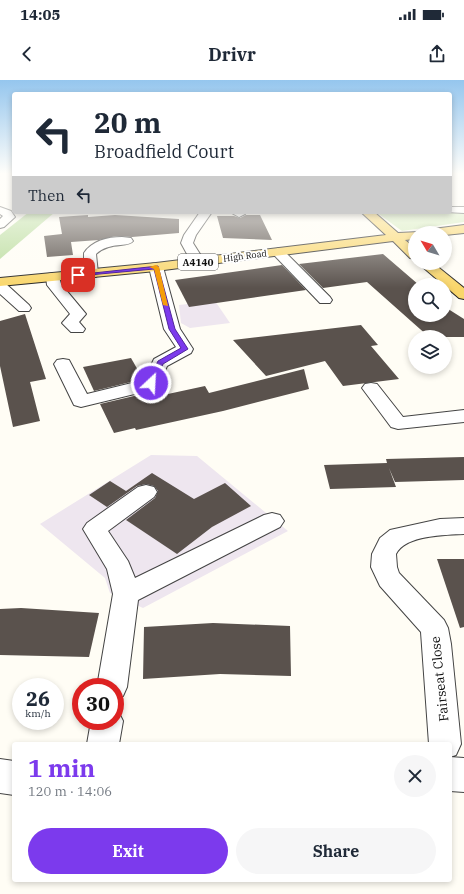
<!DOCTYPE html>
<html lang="en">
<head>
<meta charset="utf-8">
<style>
  body { margin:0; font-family:"IBM Plex Serif",serif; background:#f6f6f7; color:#1f2937; height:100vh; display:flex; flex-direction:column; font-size:15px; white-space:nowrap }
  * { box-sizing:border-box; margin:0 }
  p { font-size:13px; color:#747a83 }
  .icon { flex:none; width:22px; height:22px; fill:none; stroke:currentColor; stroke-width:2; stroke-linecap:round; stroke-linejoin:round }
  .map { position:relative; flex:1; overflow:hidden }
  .panel { position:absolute; left:12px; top:662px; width:440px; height:140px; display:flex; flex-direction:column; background:#fff; border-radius:4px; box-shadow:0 2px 6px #0003 }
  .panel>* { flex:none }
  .hud { position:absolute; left:12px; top:12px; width:440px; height:122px; border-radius:4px; box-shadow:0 2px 6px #0003; background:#fff; color:#1f2937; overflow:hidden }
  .needle { width:26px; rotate:308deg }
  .tools { position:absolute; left:408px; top:146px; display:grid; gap:8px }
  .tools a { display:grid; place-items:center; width:44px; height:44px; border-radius:50%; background:#fff; box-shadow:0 2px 6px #0003; font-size:20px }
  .speed { position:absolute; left:12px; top:598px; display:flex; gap:8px; font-size:20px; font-weight:700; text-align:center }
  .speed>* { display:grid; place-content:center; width:52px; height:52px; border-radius:50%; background:#fff; box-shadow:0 2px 6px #0003; line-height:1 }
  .speed small { font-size:10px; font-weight:400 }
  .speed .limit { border:6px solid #d22; background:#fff; color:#111 }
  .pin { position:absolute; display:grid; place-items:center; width:34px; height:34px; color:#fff; margin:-17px; border-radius:8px; box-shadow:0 2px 6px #0006 }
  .me { position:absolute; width:44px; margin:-22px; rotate:25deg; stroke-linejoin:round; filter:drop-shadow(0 0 3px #0008) }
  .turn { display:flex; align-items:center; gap:14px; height:84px; padding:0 16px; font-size:18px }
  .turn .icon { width:52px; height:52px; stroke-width:2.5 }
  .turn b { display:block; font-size:28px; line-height:34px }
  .then { display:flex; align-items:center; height:38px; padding:0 16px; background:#0003; gap:8px; font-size:15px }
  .round { display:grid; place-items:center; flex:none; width:42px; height:42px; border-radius:21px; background:#f6f6f7 }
  .overview { display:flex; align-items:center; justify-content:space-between; height:68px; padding:0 16px }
  h1 { font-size:24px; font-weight:800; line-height:30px; color:#7c3aed }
  .primary-button { display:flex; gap:8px; margin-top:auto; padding:8px 16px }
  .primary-button a { flex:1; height:46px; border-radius:24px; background:#7c3aed; color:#fff; font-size:16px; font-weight:800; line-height:46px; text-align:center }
  .primary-button a+a { background:#f6f6f7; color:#1f2937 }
  .status { display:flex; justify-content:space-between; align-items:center; height:28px; padding:0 20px; background:#fff; direction:ltr }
  .status svg { height:11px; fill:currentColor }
  header { display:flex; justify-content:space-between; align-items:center; height:52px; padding:0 16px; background:#fff; font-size:18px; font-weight:800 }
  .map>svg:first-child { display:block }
  .industrial { fill:#eee6ef }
  .green { fill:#d5ebbd }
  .forest { fill:#b9dc9c }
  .building { fill:#5a524d }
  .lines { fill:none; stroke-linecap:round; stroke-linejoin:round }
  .minor-casing { stroke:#444; stroke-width:2 }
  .major-casing { stroke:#222; stroke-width:2 }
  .minor { fill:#fff; fill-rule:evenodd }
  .major { fill:#f9d66b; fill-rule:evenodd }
  .route { fill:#7c3aed; stroke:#51269a }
  .slow { fill:#f59e0b }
  .labels { text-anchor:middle; stroke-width:4; stroke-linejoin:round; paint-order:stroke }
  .far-street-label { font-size:9px; fill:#111; stroke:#fff }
  .shield { fill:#fff; stroke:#585858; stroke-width:1 }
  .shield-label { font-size:10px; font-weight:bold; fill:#111 }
  .near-street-label { font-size:13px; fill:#111; stroke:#fff }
</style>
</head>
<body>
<div class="status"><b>14:05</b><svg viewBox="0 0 49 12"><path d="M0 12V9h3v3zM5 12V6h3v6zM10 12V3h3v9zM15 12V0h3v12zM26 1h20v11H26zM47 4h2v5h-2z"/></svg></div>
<header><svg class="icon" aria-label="back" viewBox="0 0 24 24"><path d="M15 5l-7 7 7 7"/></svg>Drivr<svg class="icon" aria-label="share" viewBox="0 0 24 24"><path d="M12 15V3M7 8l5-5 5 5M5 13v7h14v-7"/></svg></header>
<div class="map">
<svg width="464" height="814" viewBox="0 0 464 814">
  <rect width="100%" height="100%" fill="#fffdf5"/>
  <g class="industrial">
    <path d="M215,221L230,243L190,248L181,243L179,225Z"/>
    <path d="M151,375L197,376L288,451L143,528L110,513L105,498L40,444Z"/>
  </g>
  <path class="green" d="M376,132H464V142L402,151Z"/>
  <path class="forest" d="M29,132H55L0,179V155Z"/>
  <g class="building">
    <path d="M88,135V137L115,135L179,139V153L132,157L116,156L99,160L71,162L73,175L47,177L44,156L62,154L59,137Z"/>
    <path d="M246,135H260L272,160L223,158L217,136H234L240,138Z"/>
    <path d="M383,174L419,205H415V235H445V227L464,239V257H429L367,202L323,208L299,184Z"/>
    <path d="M282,185L306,210L189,227L175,200Z"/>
    <path d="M25,234L46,299L30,302L40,341L13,347L0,286V241Z"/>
    <path d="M361,245L378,265L371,266L399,299L343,306L325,281L266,296L233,260Z"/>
    <path d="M131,278L143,299L94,311L83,287Z"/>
    <path d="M304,289L309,309L223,331L136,350L135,348L114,353L100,324L151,312L154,317L205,306L209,313Z"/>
    <path d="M464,377V400L395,402L389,388L396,407L330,409L324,385L387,383L386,379Z"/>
    <path d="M152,393L194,419L225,403L251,426L212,447L177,474L126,440L155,418L158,411L154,406L146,404L137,406L107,427L89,415L110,401L126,411Z"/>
    <path d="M437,479H464V547L460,548Z"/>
    <path d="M21,528L99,533L89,577L0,575V529Z"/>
    <path d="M213,543L290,546L291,596L220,594L143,599L144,547Z"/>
  </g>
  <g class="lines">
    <g class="minor-casing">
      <g id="minor">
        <path d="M0,127L11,131L15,137L4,147L0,148V139L3,136L0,134Z"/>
        <path d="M450,127H464V133L446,132H450Z"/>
        <path d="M200,132H212L196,155L193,163L205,182L198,186L193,185L181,163L184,155Z"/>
        <path d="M230,132H243L245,134L239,137Z"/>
        <path d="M122,157L131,158L133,161C128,168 110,161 96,174L98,194L96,197H86L84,194V173C92,161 107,157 122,157Z"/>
        <path d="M278,168L282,169L330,217L332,220L330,223H320L274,175L272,172Z"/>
        <path d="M156,183L161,184L163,187L180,249L193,269L191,273L167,286L160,303L151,310L81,327L74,325L54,284L57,280L63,279L69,280L87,314L144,300L154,279L176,267L164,249L149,187L151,184Z"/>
        <path d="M53,193L58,194L61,204L86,234L79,242L85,249L83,252H71L62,243L70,234L47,205L46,197L48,194Z"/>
        <path d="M0,202L5,203L29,225L31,228L29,231H19L0,214Z"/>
        <path d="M371,303L377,304L403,337L464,330V342L398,349L391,347L362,308L365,304Z"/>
        <path d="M146,405L154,407L157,412L154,417L108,451L128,481L135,498L264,435L272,433L280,435L284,441L280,447L138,520L127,607L123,616L115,619V607H97L113,514L107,489L83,449L87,443L138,407Z"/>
        <path d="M464,438V454C445,455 405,455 396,474L397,487L399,493L444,540L448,548L451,564L461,664L456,675L450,677L464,678V712L450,711V664H429L421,552L380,506L371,487L372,474L380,458L390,450L440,439Z"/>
        <path d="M115,629L118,631L123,641L119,664H87L91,641H115Z"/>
        <path d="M0,679L14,681V715L0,713Z"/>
      </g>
    </g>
    <g class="major-casing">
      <g id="major">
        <path d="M361,132H374L398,153L419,152L415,153V159L405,160L415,168V179L410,178L393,161L156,191L0,206V198L156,183L386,155Z"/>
        <path d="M464,145V153L445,155V153H427L433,149Z"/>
        <path d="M418,183H433L464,208V219L459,218Z"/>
      </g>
    </g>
    <use href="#minor" class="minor"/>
    <use href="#major" class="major"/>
  </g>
  <linearGradient id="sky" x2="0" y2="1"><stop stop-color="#95c6ee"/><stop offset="0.45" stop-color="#fffefa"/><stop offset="1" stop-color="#fffefa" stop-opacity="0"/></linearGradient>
  <rect width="464" height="208" fill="url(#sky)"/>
  <path class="route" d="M158,186L175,249L188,269L163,284L155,303L151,305L147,303L158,281L181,268L169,249L154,189L78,196L75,195Z"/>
  <path class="slow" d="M156,185L159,187L168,226L163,225L154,189L149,187Z"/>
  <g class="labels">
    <g class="far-street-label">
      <text transform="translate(245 176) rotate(-7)" y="3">High Road</text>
    </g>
    <rect class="shield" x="178" y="174" width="40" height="16" rx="3"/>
    <g class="shield-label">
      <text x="198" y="186">A4140</text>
    </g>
    <g class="near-street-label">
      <text transform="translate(439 599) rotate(-96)" y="5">Fairseat Close</text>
    </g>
  </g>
</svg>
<div class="tools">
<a><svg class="needle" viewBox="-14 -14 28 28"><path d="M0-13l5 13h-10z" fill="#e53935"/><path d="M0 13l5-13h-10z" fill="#747a83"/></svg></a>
<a><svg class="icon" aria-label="search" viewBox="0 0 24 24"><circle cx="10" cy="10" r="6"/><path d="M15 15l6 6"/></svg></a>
<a><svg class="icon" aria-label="layers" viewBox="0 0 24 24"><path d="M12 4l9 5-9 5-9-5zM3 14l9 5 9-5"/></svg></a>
</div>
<div class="speed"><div>26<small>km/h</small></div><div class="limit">30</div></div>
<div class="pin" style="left:78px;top:195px;background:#d93025"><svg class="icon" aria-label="arrive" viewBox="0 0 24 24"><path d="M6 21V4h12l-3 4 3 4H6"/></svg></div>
<svg class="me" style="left:151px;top:303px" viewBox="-20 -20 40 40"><circle r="17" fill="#7c3aed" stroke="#fff" stroke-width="3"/><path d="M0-11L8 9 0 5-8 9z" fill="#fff"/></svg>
<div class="hud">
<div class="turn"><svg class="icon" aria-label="left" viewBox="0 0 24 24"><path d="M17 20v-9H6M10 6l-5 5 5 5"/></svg><div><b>20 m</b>Broadfield Court</div></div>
<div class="then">Then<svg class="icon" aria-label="left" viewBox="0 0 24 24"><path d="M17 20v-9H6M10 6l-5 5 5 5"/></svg></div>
</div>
<section class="panel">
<div class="overview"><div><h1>1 min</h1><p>120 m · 14:06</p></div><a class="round"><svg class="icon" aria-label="close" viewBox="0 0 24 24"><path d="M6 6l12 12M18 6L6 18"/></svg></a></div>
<div class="primary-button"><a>Exit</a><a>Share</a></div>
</section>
</div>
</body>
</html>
